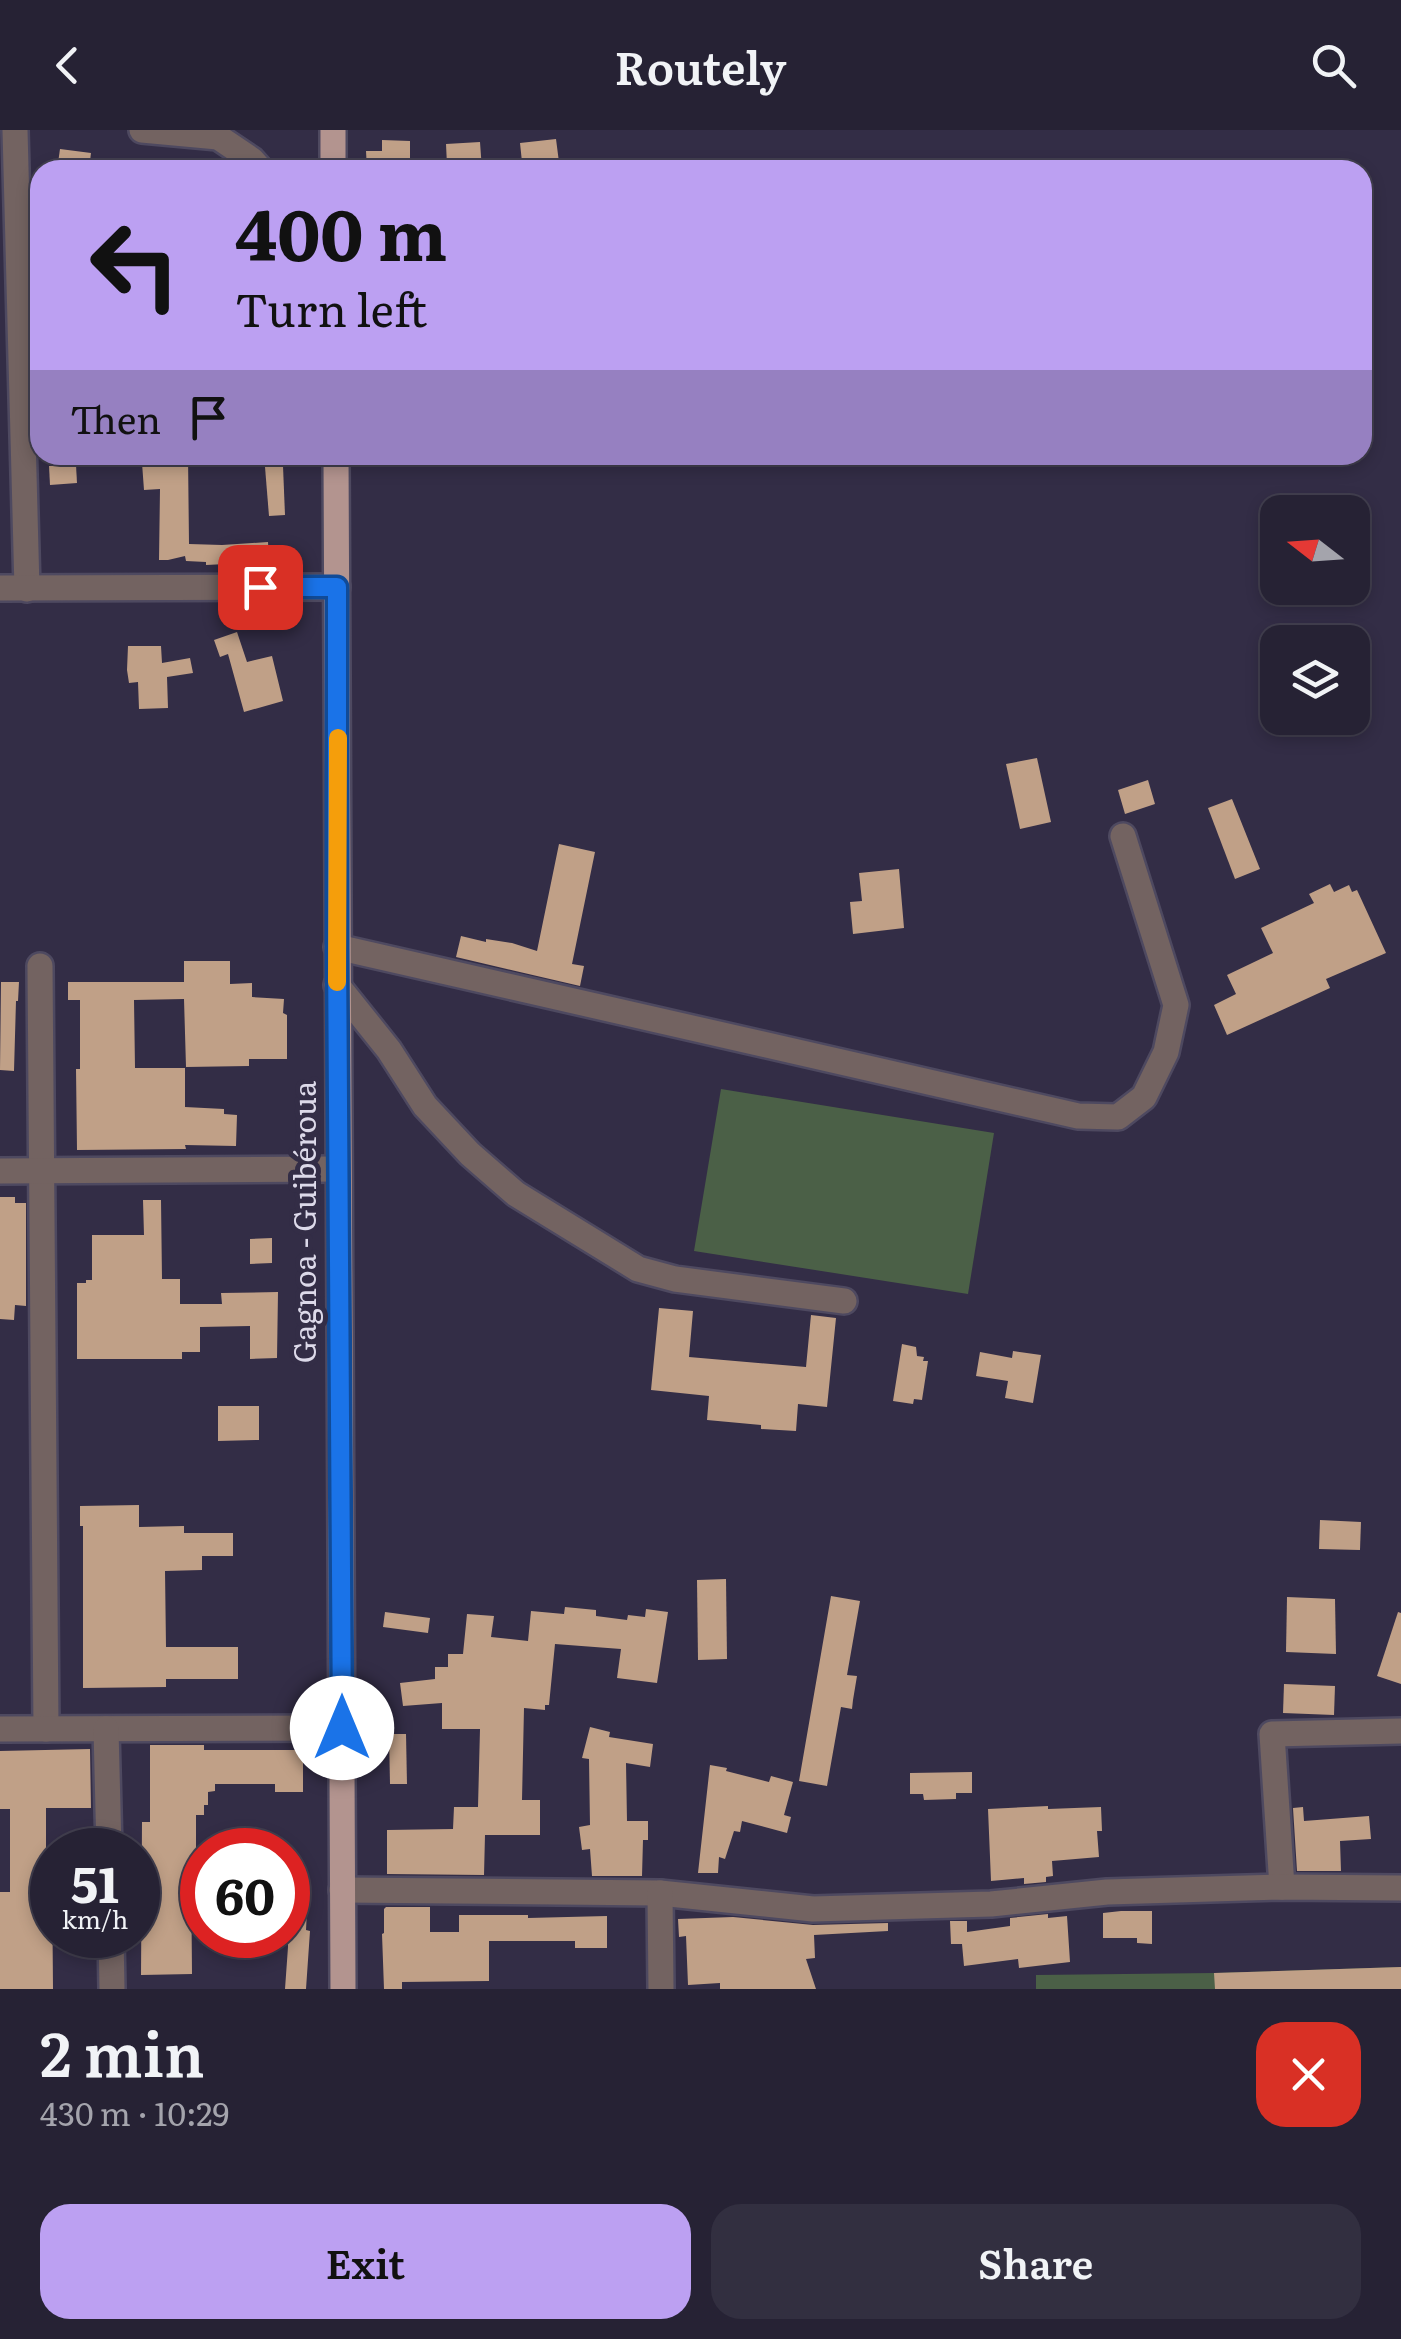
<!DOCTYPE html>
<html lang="en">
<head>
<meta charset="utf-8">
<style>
  body { margin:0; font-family:Literata,serif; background:#322f40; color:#f1f3f6; height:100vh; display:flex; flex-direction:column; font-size:38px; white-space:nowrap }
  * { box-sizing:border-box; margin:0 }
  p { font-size:32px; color:#a4a4ac }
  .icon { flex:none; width:55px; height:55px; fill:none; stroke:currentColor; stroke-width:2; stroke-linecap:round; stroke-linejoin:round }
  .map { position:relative; height:1859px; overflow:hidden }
  .details { display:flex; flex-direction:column; background:#262234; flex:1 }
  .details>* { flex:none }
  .guide { position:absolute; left:30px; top:30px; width:1342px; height:305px; border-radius:30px; box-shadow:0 5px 15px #0003,0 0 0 2px #423f4f; background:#bca0f2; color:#111; overflow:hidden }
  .needle { width:65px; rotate:287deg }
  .buttons { position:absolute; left:1260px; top:365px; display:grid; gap:20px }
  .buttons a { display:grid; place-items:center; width:110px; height:110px; border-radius:20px; background:#262234; box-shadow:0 5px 15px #0003,0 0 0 2px #423f4f; font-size:50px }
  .speed { position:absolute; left:30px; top:1698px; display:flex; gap:20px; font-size:50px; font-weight:700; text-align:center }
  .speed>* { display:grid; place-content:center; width:130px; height:130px; border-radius:50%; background:#262234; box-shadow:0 5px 15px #0003,0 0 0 2px #423f4f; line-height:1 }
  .speed small { font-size:25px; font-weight:400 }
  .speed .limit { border:15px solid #d22; background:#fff; color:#111 }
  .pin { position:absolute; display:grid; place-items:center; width:85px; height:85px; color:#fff; margin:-42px; border-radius:20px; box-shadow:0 5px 15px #0006 }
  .me { position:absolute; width:110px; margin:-55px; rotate:0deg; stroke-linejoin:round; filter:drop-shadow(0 0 8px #0008) }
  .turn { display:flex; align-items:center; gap:35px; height:210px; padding:0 40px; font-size:45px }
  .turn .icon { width:130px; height:130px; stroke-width:2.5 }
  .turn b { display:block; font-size:70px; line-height:85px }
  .then { display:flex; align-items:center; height:95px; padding:0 40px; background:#0003; gap:20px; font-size:38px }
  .round { display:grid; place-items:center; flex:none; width:105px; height:105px; border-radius:30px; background:#322f40 }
  .headline { display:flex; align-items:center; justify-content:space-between; height:170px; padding:0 40px }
  h1 { font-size:60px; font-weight:600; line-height:75px }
  .action { display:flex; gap:20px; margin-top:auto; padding:20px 40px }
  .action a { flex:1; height:115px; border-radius:30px; background:#bca0f2; color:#111; font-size:40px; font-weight:600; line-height:115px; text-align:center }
  .action a+a { background:#322f40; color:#f1f3f6 }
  header { display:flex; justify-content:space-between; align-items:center; height:130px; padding:0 40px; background:#262234; font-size:45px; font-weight:600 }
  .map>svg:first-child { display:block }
  .green { fill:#4b6047 }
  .building { fill:#c0a087 }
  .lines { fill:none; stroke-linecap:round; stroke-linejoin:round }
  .minor-casing { stroke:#4e4960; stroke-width:30 }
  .major-casing { stroke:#4e4960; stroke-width:30 }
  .minor { stroke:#736361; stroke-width:25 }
  .major { stroke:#b3948f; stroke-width:25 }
  .route-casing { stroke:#114b97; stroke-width:25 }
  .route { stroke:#1a73e8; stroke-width:18 }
  .slow { stroke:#f59e0b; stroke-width:18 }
  .labels { text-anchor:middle; stroke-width:10; stroke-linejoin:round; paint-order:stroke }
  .street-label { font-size:30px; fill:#dcd9e9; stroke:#332d46 }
</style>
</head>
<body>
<header><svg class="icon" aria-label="back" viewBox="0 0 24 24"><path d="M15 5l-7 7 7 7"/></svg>Routely<svg class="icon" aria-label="search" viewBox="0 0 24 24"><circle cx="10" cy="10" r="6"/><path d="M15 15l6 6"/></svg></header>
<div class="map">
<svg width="1401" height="1859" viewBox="0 0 1401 1859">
  <rect width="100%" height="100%" fill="#332d46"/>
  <g class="green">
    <path d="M721,959L994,1003L968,1164L694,1121Z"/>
    <path d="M1401,1837V1859H1036V1845L1214,1843Z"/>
  </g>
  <g class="building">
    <path d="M556,9L560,40H530L529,31L522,32L520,13Z"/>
    <path d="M382,10L410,11V35H392V40H367L366,21H382Z"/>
    <path d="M480,12L482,40H456L455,34L447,35L446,14Z"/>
    <path d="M60,19L91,23L89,40H57Z"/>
    <path d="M160,325H188L189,414L222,415L268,412L269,432L206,435V432L186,431L185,426L168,430H159L160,359L144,360L142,333L160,332Z"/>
    <path d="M76,335L77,353L50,355L49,336Z"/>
    <path d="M283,336L285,385L269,386L265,337Z"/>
    <path d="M237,502L247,532L272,526L283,571L244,582L228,524L220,527L214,510Z"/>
    <path d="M128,516H161L162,533L190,528L193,543L167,547L168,578L139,579L138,552L129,553L127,540Z"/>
    <path d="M1037,628L1051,692L1020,699L1006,634Z"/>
    <path d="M1148,650L1155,674L1125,684L1118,660Z"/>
    <path d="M1232,669L1260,739L1235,749L1208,678Z"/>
    <path d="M559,714L595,722L572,834L584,836L580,856L456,827L461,806L486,812V809L512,813L537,821Z"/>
    <path d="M899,739L904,798L853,804L850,772L862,771L859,743Z"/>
    <path d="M1330,754L1334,762L1349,755L1352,762L1357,760L1386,823L1326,849L1330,858L1227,905L1214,875L1236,864L1227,845L1273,823L1261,798L1314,773L1309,764Z"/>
    <path d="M184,831H230V854L252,853V867L284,869L283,883L287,885V929H249V936L186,937L184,869L134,870L135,938H185V977L224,979V984L237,985L236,1016L185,1015L186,1019L77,1020L76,939H80V870H68V852H184Z"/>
    <path d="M1,852H19L18,871H16L14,941L0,940Z"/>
    <path d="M0,1067H15V1073H26V1176L15,1175L14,1190L0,1189Z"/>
    <path d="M143,1070H161L162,1149H180V1174H222L221,1163L278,1162L277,1228L250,1229V1196L200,1197V1222H182V1229H77V1153H86V1150H92V1105H144Z"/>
    <path d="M272,1108V1133L250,1134V1109Z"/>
    <path d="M659,1178L693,1181L689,1227L806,1237L811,1185L836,1188L827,1277L798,1274L796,1301L761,1299V1295L707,1290L709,1266L651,1260Z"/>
    <path d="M902,1214L916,1217L917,1226L924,1227L923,1231H928L922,1270L914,1269L913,1274L893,1271Z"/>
    <path d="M1013,1221L1041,1225L1033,1273L1005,1268L1008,1251L976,1246L980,1222L1012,1228Z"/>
    <path d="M218,1276H259V1310L218,1311Z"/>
    <path d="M139,1375V1397L184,1396V1403H233V1426H202V1440L165,1441L166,1517H238V1549H166V1557L83,1558V1396H80V1376Z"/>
    <path d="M1320,1390L1361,1392L1360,1420L1319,1419Z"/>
    <path d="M726,1449L727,1529L698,1530L697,1450Z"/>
    <path d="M831,1466L860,1471L847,1545L857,1546L853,1570L852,1579L841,1577L827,1656L799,1651Z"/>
    <path d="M1287,1467L1335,1469L1336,1524L1286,1522Z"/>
    <path d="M565,1477L596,1480V1486L627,1490L628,1485L645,1487L646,1479L668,1482L657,1553L617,1548L621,1519L555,1514L549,1575H545V1580L524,1578L522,1670H540V1705H485L484,1745L387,1744V1700L453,1699L454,1677H478L480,1599H442V1573L403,1576L400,1553L435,1549V1537H448V1524H463L467,1484L494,1486L491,1507L528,1511L531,1481L564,1484Z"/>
    <path d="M385,1482L430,1488L428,1503L383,1497Z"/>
    <path d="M1398,1482L1401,1483V1554L1377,1546Z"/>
    <path d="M1284,1554L1335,1556L1334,1585L1283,1583Z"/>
    <path d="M590,1597L610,1602L609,1607L653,1614L650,1637L626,1633L627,1691H648V1710H643L642,1746H592L590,1719L582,1720L579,1697L590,1695L589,1629L582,1628Z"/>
    <path d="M389,1604H406L407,1654H390Z"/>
    <path d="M150,1615H204V1620H303V1662H275V1654H215V1661L208,1662V1675H204V1685H196V1729H191L192,1844L141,1845L142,1692H150Z"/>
    <path d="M90,1619L91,1678H46V1740H52L53,1859H0V1762H10V1679H0V1621Z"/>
    <path d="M710,1635L727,1638L726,1641L769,1652L771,1646L793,1652L784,1685L791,1687L787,1703L742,1691L740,1702L734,1701L725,1729L719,1727L718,1743H698Z"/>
    <path d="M972,1642V1663H956V1669L924,1670L923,1664H910V1643Z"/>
    <path d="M1048,1676V1679L1101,1677L1102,1701H1097L1099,1727L1052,1731L1053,1746L1046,1747V1752L1024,1754V1748L991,1751L988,1679Z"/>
    <path d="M1303,1677L1304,1691L1369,1686L1371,1709L1340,1711L1341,1741H1297L1293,1678Z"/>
    <path d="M288,1759L308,1760L306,1800L310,1801L306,1859H285L288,1817Z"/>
    <path d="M386,1777H430V1802H459V1785H528V1788L607,1786V1818H575V1811H489V1851L402,1852V1859H384L382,1804L384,1803V1779Z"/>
    <path d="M1121,1781H1152V1814L1137,1813V1808H1103V1783Z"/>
    <path d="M1048,1784V1788L1067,1786L1070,1832L1019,1838L1018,1829L964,1836L962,1814H951L950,1791H967V1802L1010,1796V1788Z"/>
    <path d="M733,1787L813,1795L888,1793V1801L814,1805L815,1828L806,1829L816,1859H720V1853L688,1855L686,1806L679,1807L678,1789Z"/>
    <path d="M1401,1837V1859H1215L1214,1843Z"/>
  </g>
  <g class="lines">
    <g class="minor-casing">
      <g id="minor">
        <path d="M15,0L27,459"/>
        <path d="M142,0L218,7L252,30L261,40"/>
        <path d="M0,458L337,457"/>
        <path d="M337,817L1078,986L1118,987L1144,967L1166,922L1176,875L1123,706"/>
        <path d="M40,836L46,1599"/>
        <path d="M337,855L389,920L425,976L470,1024L516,1064L638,1139L675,1149L844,1171"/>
        <path d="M0,1041L338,1039"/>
        <path d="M0,1599L342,1598"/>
        <path d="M106,1599L109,1720"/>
        <path d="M1282,1757L1272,1604L1401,1601"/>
        <path d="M342,1760L660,1763L813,1779L991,1774L1107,1762L1282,1757L1401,1758"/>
        <path d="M660,1763L661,1859"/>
        <path d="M111,1805L112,1859"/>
      </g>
    </g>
    <g class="major-casing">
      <g id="major">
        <path d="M333,0V40"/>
        <path d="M336,325L343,1859"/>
      </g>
    </g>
    <use href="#minor" class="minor"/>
    <use href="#major" class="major"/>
  </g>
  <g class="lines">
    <g class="route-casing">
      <path id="route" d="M260,457H337V817L342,1598"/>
    </g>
    <use href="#route" class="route"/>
    <path class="slow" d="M337,852L338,608"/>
  </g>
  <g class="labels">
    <g class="street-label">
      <text transform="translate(306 1092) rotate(-90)" y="10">Gagnoa - Guibéroua</text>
    </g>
  </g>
</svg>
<div class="buttons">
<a><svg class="needle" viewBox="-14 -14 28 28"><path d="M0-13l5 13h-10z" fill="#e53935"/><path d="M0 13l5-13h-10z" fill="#a4a4ac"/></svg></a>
<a><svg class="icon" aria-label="layers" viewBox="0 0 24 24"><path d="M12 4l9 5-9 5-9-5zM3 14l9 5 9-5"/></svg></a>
</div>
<div class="speed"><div>51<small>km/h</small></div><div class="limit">60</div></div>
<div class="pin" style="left:260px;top:457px;background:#d93025"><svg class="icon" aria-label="arrive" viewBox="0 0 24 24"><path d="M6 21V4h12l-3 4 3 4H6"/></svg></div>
<svg class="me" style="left:342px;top:1598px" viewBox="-20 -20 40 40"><circle r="19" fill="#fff"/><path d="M0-13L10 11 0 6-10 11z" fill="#1a73e8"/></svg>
<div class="guide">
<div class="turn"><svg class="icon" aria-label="left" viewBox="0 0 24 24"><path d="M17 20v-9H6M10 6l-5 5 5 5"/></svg><div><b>400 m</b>Turn left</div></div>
<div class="then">Then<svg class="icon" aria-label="arrive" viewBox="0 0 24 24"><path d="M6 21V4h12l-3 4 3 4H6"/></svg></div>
</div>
</div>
<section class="details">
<div class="headline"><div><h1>2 min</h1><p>430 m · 10:29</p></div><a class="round" style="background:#d93025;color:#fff"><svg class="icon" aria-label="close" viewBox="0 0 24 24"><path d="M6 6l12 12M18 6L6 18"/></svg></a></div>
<div class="action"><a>Exit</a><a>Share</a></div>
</section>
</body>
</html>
